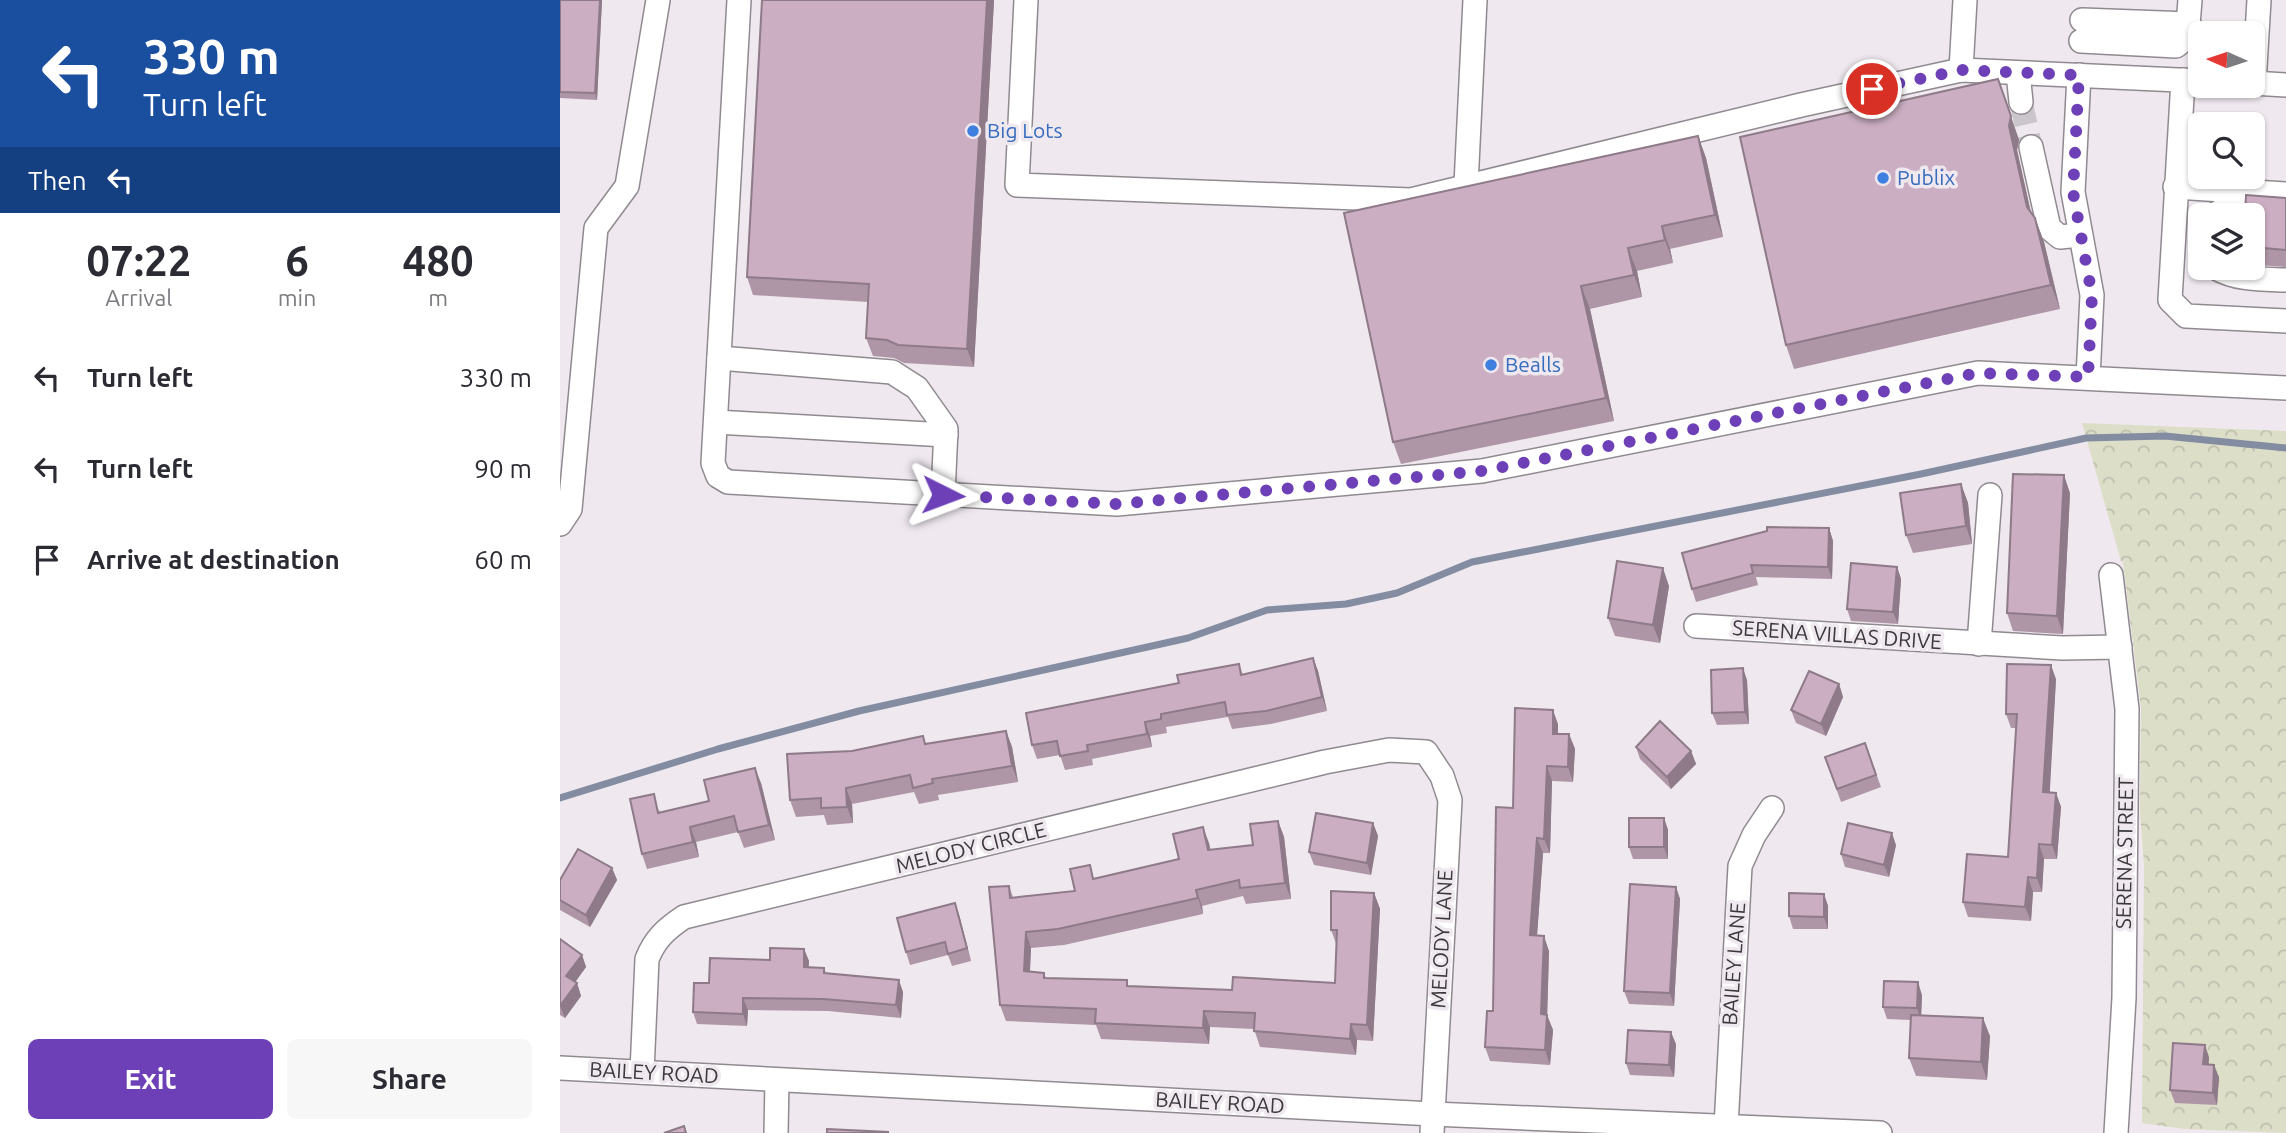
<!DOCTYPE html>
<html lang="en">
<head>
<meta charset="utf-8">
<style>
  body { margin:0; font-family:Ubuntu,sans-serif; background:#f7f7f7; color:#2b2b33; height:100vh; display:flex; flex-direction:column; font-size:26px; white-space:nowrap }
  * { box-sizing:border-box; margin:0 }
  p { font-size:23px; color:#7c7c81 }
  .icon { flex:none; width:38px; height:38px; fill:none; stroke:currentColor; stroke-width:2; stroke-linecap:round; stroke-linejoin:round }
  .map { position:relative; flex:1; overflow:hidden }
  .drawer { display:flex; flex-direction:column; background:#fff; width:560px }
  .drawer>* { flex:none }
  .guide { background:#1a4fa0; color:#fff; overflow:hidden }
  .needle { width:46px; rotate:273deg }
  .buttons { position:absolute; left:1628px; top:21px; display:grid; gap:14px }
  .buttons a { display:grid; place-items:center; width:77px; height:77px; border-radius:10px; background:#fff; box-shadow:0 2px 5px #0004; font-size:35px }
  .pin { position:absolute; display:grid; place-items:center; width:60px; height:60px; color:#fff; margin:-30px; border:4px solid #fff; border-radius:50%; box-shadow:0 2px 7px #0007 }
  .me { position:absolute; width:77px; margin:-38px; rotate:93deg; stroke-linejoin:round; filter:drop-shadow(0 0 5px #0008) }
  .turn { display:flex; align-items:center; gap:24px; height:147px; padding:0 28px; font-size:32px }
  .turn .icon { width:91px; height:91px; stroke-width:2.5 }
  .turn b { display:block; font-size:49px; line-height:60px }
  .then { display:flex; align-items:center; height:66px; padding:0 28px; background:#0003; gap:14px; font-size:26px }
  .eta { display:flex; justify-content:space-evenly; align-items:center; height:119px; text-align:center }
  .eta b { font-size:42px; font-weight:700; line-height:49px }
  .button { display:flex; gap:14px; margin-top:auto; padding:14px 28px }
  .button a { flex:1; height:80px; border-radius:10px; background:#6d40b8; color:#fff; font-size:28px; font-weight:700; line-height:80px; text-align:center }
  .button a+a { background:#f7f7f7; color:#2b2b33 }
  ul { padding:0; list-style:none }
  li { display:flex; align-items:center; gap:21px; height:91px; padding:0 28px }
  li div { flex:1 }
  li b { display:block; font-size:26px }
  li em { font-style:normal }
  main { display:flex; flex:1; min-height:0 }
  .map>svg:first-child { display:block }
  .forest { fill:url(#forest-crowns) }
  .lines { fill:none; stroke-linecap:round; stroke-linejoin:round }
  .stream { stroke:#838ca0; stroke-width:7 }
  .minor-tunnel { stroke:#cbc6cb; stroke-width:23; stroke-dasharray:23 11; stroke-linecap:butt }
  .minor-casing { stroke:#908a90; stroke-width:26 }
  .minor { stroke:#fff; stroke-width:23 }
  .wall { fill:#af96a7 }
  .shaded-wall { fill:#8e7a88 }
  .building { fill:#cbaec2; stroke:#8e7a88; stroke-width:2 }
  .route { stroke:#6d40b8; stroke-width:12; stroke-dasharray:0 21.6 }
  .shop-dot { fill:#3f7fe0; stroke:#efe9ef; stroke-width:2.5 }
  .labels { text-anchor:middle; stroke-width:7; stroke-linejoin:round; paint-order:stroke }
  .shop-label { font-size:21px; fill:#366cbe; stroke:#efe9ef; text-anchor:start }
  .street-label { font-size:21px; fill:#3b393b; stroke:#efe9ef }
</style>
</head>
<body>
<main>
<section class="drawer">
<div class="guide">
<div class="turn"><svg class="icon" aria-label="left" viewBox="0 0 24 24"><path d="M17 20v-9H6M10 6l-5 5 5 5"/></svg><div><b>330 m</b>Turn left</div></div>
<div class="then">Then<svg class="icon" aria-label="left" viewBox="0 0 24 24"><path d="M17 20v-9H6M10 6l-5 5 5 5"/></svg></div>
</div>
<div class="eta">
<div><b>07:22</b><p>Arrival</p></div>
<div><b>6</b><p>min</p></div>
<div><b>480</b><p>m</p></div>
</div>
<ul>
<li><svg class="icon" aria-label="left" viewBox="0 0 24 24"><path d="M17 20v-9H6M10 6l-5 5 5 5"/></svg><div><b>Turn left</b></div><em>330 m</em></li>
<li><svg class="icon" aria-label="left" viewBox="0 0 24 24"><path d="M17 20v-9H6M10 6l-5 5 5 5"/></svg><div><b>Turn left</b></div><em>90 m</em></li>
<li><svg class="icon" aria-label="arrive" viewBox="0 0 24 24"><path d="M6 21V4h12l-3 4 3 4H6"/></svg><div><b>Arrive at destination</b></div><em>60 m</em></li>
</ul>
<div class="button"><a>Exit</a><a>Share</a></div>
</section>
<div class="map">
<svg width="1726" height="1133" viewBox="0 0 1726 1133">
  <defs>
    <pattern id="forest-crowns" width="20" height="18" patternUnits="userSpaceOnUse" patternTransform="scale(1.75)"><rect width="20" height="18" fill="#dcdec8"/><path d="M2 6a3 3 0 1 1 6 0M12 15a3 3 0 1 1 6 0" fill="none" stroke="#bebfad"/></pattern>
  </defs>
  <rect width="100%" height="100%" fill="#efe9ef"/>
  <path class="forest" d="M1522,423L1726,431V1133L1624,1129L1582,1123L1584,866L1580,811L1581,708L1563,562L1561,561Z"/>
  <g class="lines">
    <path class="stream" d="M0,798L158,749L299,711L628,638L707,610L786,604L837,593L912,562L1361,474L1526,438L1605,436L1726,448"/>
    <path class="minor-tunnel" d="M1461,102L1471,147"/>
    <g class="minor-casing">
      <g id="minor">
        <path d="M179,0L153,463L158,476L168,482L557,504L922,471L1418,373L1726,388"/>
        <path d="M466,0L457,185L851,200L1241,105L1401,70L1640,81"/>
        <path d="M1522,20L1629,24"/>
        <path d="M1521,41L1616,46L1627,37L1630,0"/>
        <path d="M1401,70L1405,0"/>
        <path d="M1458,73L1461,102"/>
        <path d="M1519,75L1513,192L1532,295L1528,378"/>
        <path d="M1623,80L1610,300L1626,316L1726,321"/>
        <path d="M1692,83L1726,85"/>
        <path d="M1694,84L1699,0"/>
        <path d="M1471,147L1489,228L1500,237L1520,235"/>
        <path d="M906,185L915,0"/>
        <path d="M1615,187L1726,194"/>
        <path d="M1654,215L1692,193"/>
        <path d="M1656,268C1676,280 1702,279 1726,280"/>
        <path d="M159,358L332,372L357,388L386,429L383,495"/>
        <path d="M156,422L386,435"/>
        <path d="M0,524L10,509L36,228L67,186L98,0"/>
        <path d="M1551,575L1567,709L1564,998L1556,1133"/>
        <path d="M1136,626L1502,648L1560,647"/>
        <path d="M1419,644L1430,495"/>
        <path d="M0,1068L873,1114L1320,1133"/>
        <path d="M82,1072L87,959C95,939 106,929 124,917L765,762L829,750L866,752L882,776L890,800L872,1133"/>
        <path d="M1166,1127L1180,866L1194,835L1212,808"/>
        <path d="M216,1133L217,1081"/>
      </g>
    </g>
    <use href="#minor" class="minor"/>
  </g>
  <g class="wall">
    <path d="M0,0H42L37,100L0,98Z"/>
    <path d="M434,0L414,367L344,363L334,358L313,356L306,338L308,302L193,295L187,277Z"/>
    <path d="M1438,79L1459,140L1457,150L1471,213L1475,218L1484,242L1500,309L1234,369L1226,345Z"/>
    <path d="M1138,136L1146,158L1163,237L1110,249L1113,263L1077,271L1082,297L1030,309L1054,421L841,464L833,442Z"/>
    <path d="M1726,198V267L1698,265L1692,250V215Z"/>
    <path d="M1401,484L1408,503L1412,544L1353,553L1346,535Z"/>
    <path d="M1510,493L1503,634L1453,631L1447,613Z"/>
    <path d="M1269,528L1273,541L1272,579L1196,577L1198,585L1136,602L1132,589Z"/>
    <path d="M1337,567L1341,579L1338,624L1291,621L1287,609Z"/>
    <path d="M1109,586L1100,643L1055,636L1048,618Z"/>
    <path d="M753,658L758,671L767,711L711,724L672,729L668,717L606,727L607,733L590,736L592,747L532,759L533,765L505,770L500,755L477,759L472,745L619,683L679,664L683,675Z"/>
    <path d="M1496,679L1489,793H1496L1501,807L1497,859H1484L1482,892H1473L1471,921L1408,917L1403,902L1448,857L1456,728H1451L1446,714Z"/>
    <path d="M1187,680L1189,724L1157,725L1152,713Z"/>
    <path d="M1279,684L1283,697L1266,736L1236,723L1231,710Z"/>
    <path d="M998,724V734H1009L1015,749L1013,782L992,781L990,853H983L977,935L989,951L987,1015L993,1030L990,1065L930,1061L925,1047L933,1011L953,808Z"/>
    <path d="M446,731L452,747L458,782L378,795L379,800L359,804L354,792L292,804L293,823L267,825L264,815L236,817L230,800L292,751L366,744Z"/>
    <path d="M1305,743L1321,787L1281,802L1265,757Z"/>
    <path d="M1076,747L1131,751L1136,764L1111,789L1080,759Z"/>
    <path d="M201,783L215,840L184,848L178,832L136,842L139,857L87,869L82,854L99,809L100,813L149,801Z"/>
    <path d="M1104,818L1108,830V859H1073L1069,847Z"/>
    <path d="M718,821L724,837L731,899L686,904L683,896L642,906L643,914L504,945L471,948L470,972L484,973L486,978L569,986L672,990L775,983L777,946L771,930L814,893L820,909L813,1041L797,1040L796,1055L700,1047L694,1029L650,1027L649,1044L541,1039L536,1025L446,1021L440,1005L449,886L453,897L515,891L619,859L649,843L650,850L693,845Z"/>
    <path d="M813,823L818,836L811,875L754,865L749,852Z"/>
    <path d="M1336,845L1329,877L1285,867L1281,854Z"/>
    <path d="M52,868L57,880L30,927L0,910V880Z"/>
    <path d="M1116,887L1120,899L1114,1006L1069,1004L1064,991Z"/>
    <path d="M1264,894L1268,906V929H1233L1229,916Z"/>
    <path d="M399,915L411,961L392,966L388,955L350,965L346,952Z"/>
    <path d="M0,939L22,955L26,967L15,982L17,983L21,996L5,1018L0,1015Z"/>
    <path d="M244,949L249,961L248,967L264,968L266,973L343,992L341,1018L268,1011L188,1010L187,1026L137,1024L133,1012L149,983L210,960Z"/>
    <path d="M1362,995L1361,1015L1430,1036L1427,1080L1356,1076L1349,1058L1351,1020L1327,1019L1323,1007Z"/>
    <path d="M1116,1044L1114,1077L1070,1075L1066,1063Z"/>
    <path d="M1649,1057L1648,1064L1659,1077L1657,1105L1615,1103L1610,1090Z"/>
  </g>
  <g class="shaded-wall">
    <path d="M40,0H42L37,100L35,93Z"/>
    <path d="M427,0H434L414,367L407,349Z"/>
    <path d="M1438,79L1459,140L1457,150L1475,231L1467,207Z"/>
    <path d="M1138,136L1146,158L1163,237L1155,215Z"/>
    <path d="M1475,218L1484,242L1500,309L1491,285Z"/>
    <path d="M1102,226L1110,249L1113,263L1105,240Z"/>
    <path d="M1068,248L1077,271L1082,297L1074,275Z"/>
    <path d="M1021,286L1030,309L1054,421L1046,398Z"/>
    <path d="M1504,475L1510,493L1503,634L1497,616Z"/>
    <path d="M1401,484L1408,503L1412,544L1406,526Z"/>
    <path d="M1269,528L1273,541L1272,579L1268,567Z"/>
    <path d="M1337,567L1341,579L1338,624L1333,612Z"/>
    <path d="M1103,568L1109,586L1100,643L1093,625Z"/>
    <path d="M753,658L758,671L767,711L762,697Z"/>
    <path d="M1491,665L1496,679L1489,807L1483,792Z"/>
    <path d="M1183,668L1187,680L1189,724L1185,712Z"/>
    <path d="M1279,684L1283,697L1266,736L1261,724Z"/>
    <path d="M993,710L998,724V749L993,734Z"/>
    <path d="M585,722L590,736L592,747L587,734Z"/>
    <path d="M446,731L452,747L458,782L452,766Z"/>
    <path d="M1009,734L1015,749L1013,782L1008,767Z"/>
    <path d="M1131,751L1136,764L1111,789L1107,777Z"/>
    <path d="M987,766L992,781L990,853L984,839Z"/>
    <path d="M195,768L201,783L215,840L209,825Z"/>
    <path d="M286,788L292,804L293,823L287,807Z"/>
    <path d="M1496,793L1501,807L1497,859L1492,845Z"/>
    <path d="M1104,818L1108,830V859L1104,847Z"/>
    <path d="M718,821L724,837L731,899L725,883Z"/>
    <path d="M813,823L818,836L811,875L807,863Z"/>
    <path d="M130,827L136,842L139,857L133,842Z"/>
    <path d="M643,827L649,843L654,866L648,850Z"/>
    <path d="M1332,833L1336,845L1329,877L1324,865Z"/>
    <path d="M977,838L983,853L976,950L970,935Z"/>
    <path d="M1479,844L1484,859L1482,892L1477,878Z"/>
    <path d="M52,868L57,880L30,927L26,915Z"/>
    <path d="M1468,877L1473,892L1471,921L1465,907Z"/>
    <path d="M1116,887L1120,899L1114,1006L1110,993Z"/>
    <path d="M636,890L642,906L643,914L638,898Z"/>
    <path d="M814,893L820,909L813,1041L807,1025Z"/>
    <path d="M1264,894L1268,906V929L1264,917Z"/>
    <path d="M395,903L399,915L411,961L407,948Z"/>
    <path d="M466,932L471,948L469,987L464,971Z"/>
    <path d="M984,936L989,951L987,1023V1015L993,1030L990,1065L985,1050L981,1014Z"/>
    <path d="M244,949L249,961L248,979L244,967Z"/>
    <path d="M22,955L26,967L11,988L6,976Z"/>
    <path d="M339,980L343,992L341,1018L336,1005Z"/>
    <path d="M1358,982L1362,995L1361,1021L1357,1008Z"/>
    <path d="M17,983L21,996L5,1018L0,1006Z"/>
    <path d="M183,998L188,1010L187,1026L183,1014Z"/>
    <path d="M644,1011L650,1027L649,1044L643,1028Z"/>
    <path d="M1423,1018L1430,1036L1427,1080L1421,1062Z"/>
    <path d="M791,1024L797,1040L796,1055L790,1039Z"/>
    <path d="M1111,1032L1116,1044L1114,1077L1109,1065Z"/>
    <path d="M1645,1045L1649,1057L1648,1076L1643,1064Z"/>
    <path d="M1654,1065L1659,1077L1657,1105L1653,1093Z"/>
  </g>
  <g class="building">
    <path d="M0,0H40L35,93L0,92Z"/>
    <path d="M202,0H427L407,349L338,345L327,340L306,338L309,284L187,277Z"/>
    <path d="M1438,79L1451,116L1449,126L1467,207L1475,218L1491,285L1226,345L1180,137Z"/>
    <path d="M1138,136L1155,215L1102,226L1105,240L1068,248L1074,275L1021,286L1046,398L833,442L784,213Z"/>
    <path d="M1686,195L1726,198V250L1692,247V215H1685Z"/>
    <path d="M1453,474L1504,475L1497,616L1447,613Z"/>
    <path d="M1401,484L1406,526L1346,535L1340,493Z"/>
    <path d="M1207,527L1269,528L1268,567L1191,565L1193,573L1132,589L1122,553L1207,531Z"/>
    <path d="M1057,561L1103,568L1093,625L1048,618Z"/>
    <path d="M1291,563L1337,567L1333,612L1287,609Z"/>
    <path d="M753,658L762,697L706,711L667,715L665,702L601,714V719L585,722L587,734L527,745L528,751L500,756L497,741L472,745L466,713L619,683L617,675L679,664L681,675Z"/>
    <path d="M1447,664L1491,665L1483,792L1496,793L1492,845L1479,844L1477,878L1468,877L1465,907L1403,902L1407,854L1448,857L1457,714H1446Z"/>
    <path d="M1183,668L1185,712L1152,713L1151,670Z"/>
    <path d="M1249,671L1279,684L1261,724L1231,710Z"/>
    <path d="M955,708L993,710V734H1009L1008,767L987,766L984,839L977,838L970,935L984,936L981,1014L987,1015L985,1050L925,1047L927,1011H933L936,807L953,808Z"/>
    <path d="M1100,721L1131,751L1107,777L1076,747Z"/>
    <path d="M446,731L452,766L372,779L373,783L353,788L350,775L286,788L287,807L261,808V798L230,800L227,754L292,751L363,736L365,744Z"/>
    <path d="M1305,743L1316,775L1277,789L1265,757Z"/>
    <path d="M195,768L209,825L178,832L174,816L130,827L133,842L82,854L70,799L94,794L98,813L149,801L144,780Z"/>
    <path d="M756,813L813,823L807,863L749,852Z"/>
    <rect x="1069" y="818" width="35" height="29"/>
    <path d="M718,821L725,883L680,888L679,880L636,890L638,898L498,929L466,932L464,971L484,973V978L567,980V986L672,990L673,977L775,983L777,930H771V891L814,893L807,1025L791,1024L790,1039L694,1031L695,1013L644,1011L643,1028L535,1023L536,1009L440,1005L429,887L449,886L450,898L515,891L510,869L530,865L533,879L619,859L613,834L643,827L648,850L693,845L690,824Z"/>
    <path d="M1288,823L1332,833L1324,865L1281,854Z"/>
    <path d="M18,849L52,868L26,915L0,900V880Z"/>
    <path d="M1070,884L1116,887L1110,993L1064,991Z"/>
    <path d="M1229,893L1264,894V917L1229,916Z"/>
    <path d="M395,903L407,948L388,954L385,942L346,952L337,918Z"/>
    <path d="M0,939L22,955L6,976L17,983L0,1006Z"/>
    <path d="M210,948L244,949V967L264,968V973L339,980L336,1005L263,999L183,998V1014L133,1012L134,983H149L150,958L210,960Z"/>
    <path d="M1324,981L1358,982L1357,1008L1323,1007Z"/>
    <path d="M1351,1015L1423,1018L1421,1062L1349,1058Z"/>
    <path d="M1068,1030L1111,1032L1109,1065L1066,1063Z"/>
    <path d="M1613,1043L1645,1045L1643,1064L1654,1065L1653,1093L1610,1090Z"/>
    <path d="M124,1126L126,1133H104Z"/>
    <path d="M267,1129L328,1132V1133H267Z"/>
  </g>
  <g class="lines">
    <path class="route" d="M383,495L557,504L922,471L1418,373L1528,377L1532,295L1513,192L1519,75L1401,70L1312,89"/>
  </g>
  <g class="shop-dot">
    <circle cx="413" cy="131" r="7"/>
    <circle cx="1323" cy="178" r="7"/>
    <circle cx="931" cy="365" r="7"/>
  </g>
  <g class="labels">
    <g class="shop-label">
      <text x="427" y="138">Big Lots</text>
      <text x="1337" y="185">Publix</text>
      <text x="945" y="372">Bealls</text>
    </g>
    <g class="street-label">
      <text transform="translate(1277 635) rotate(4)" y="7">SERENA VILLAS DRIVE</text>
      <text transform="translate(411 848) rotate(-14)" y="7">MELODY CIRCLE</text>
      <text transform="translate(1565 853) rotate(-89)" y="7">SERENA STREET</text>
      <text transform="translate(882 939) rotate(-87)" y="7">MELODY LANE</text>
      <text transform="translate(1174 964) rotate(-86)" y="7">BAILEY LANE</text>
      <text transform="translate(94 1073) rotate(3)" y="7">BAILEY ROAD</text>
      <text transform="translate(660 1103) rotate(3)" y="7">BAILEY ROAD</text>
    </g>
  </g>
</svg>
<div class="buttons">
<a><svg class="needle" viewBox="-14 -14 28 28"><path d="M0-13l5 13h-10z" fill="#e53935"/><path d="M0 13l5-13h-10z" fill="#7c7c81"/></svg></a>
<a><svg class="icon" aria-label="search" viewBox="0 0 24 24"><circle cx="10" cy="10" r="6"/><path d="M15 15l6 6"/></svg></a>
<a><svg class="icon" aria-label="layers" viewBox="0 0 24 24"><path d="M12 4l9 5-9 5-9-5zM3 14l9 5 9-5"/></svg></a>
</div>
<div class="pin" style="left:1312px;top:89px;background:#d93025"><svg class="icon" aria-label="arrive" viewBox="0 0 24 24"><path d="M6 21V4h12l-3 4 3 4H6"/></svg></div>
<svg class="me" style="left:383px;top:495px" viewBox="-20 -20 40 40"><path d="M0-17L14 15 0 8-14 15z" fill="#6d40b8" stroke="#fff" stroke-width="4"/></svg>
</div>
</main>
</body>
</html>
